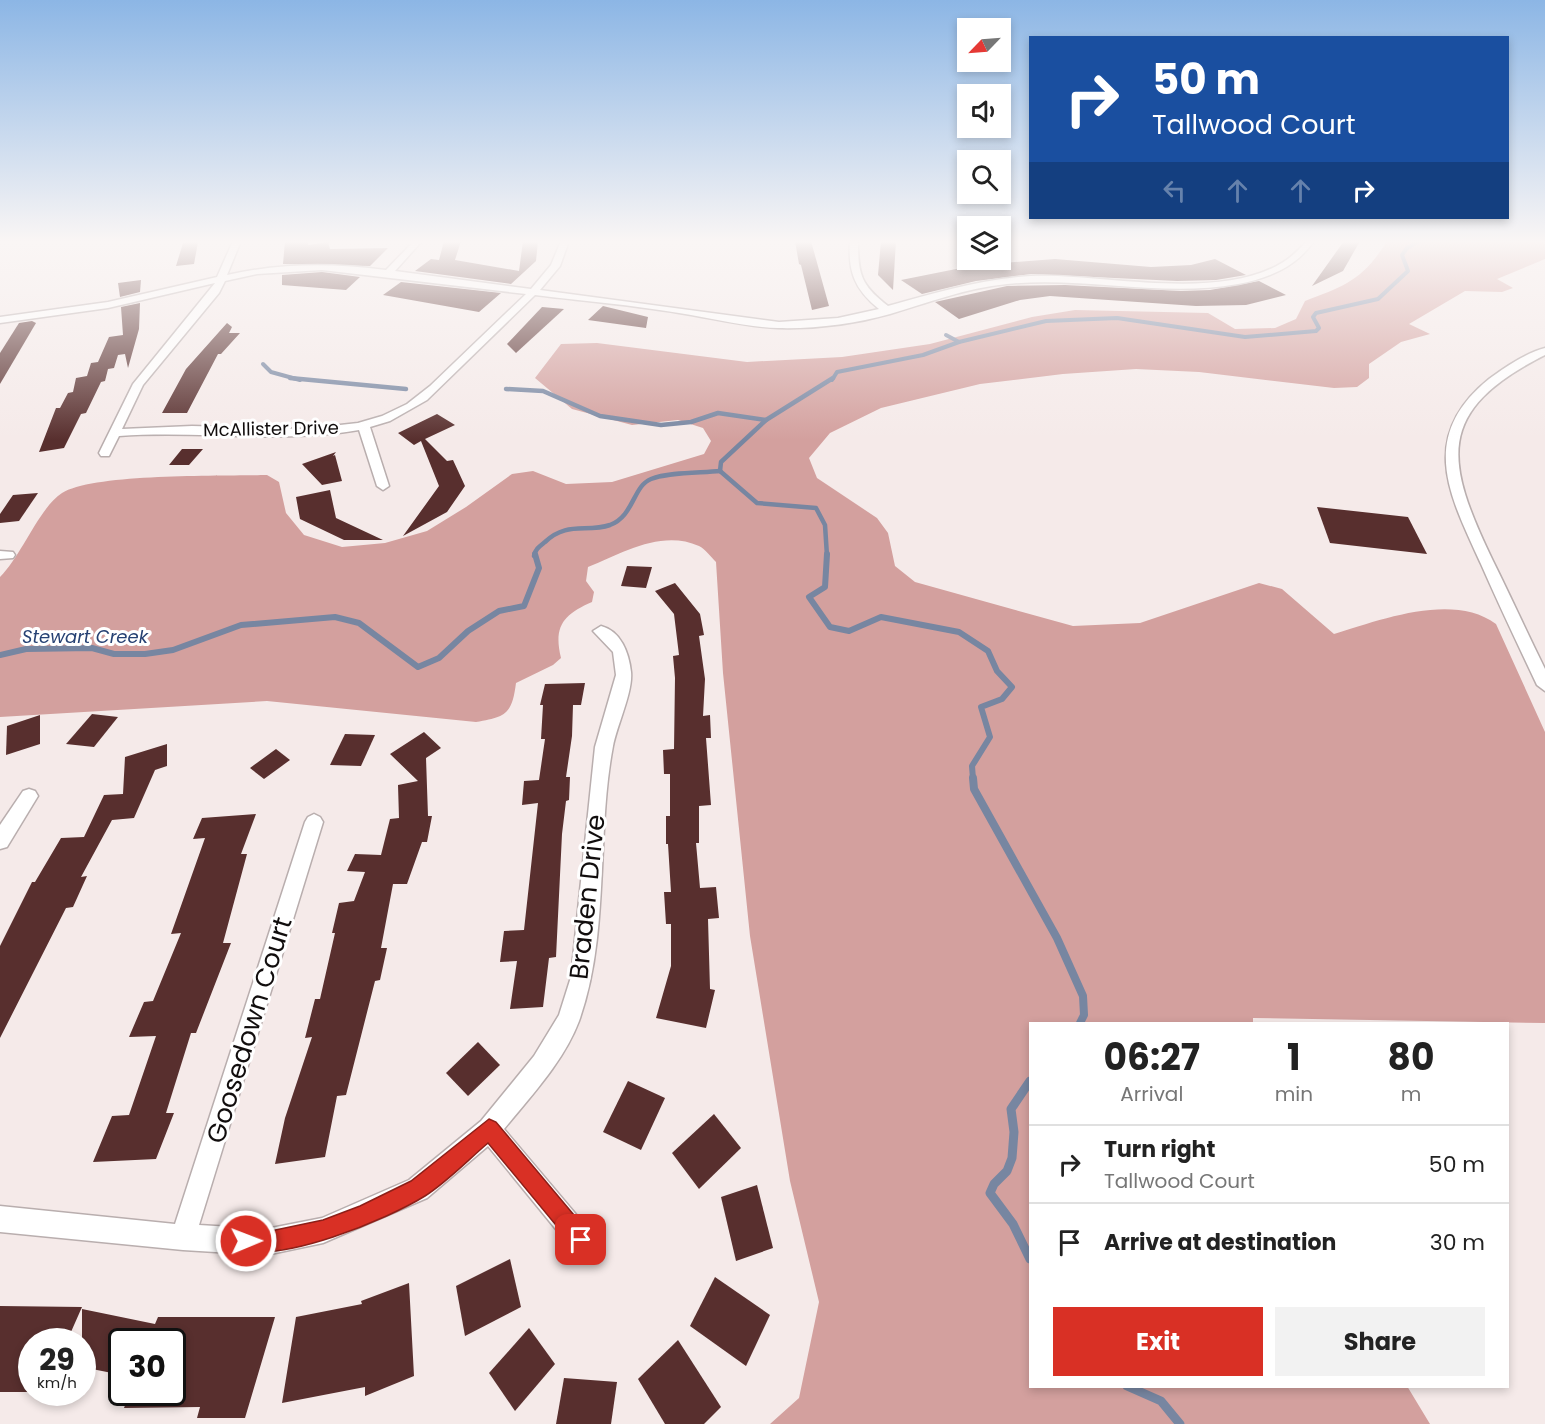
<!DOCTYPE html>
<html lang="en">
<head>
<meta charset="utf-8">
<style>
  body { margin:0; font-family:Poppins,sans-serif; background:#f2f2f2; color:#222; height:100vh; display:flex; flex-direction:column; font-size:22px; white-space:nowrap }
  * { box-sizing:border-box; margin:0 }
  p { font-size:20px; color:#767676 }
  .icon { flex:none; width:33px; height:33px; fill:none; stroke:currentColor; stroke-width:2; stroke-linecap:round; stroke-linejoin:round }
  .map { position:relative; flex:1; overflow:hidden }
  .drawer { position:absolute; left:1029px; top:1022px; width:480px; height:366px; display:flex; flex-direction:column; background:#fff; border-radius:0px; box-shadow:0 3px 9px #0003 }
  .drawer>* { flex:none }
  .banner { position:absolute; left:1029px; top:36px; width:480px; height:183px; border-radius:0px; box-shadow:0 3px 9px #0003; background:#1a4fa0; color:#fff; overflow:hidden }
  .needle { width:39px; rotate:245deg }
  .controls { position:absolute; left:957px; top:18px; display:grid; gap:12px }
  .controls a { display:grid; place-items:center; width:54px; height:54px; border-radius:0px; background:#fff; box-shadow:0 3px 9px #0003; font-size:30px }
  .speed { position:absolute; left:18px; top:1328px; display:flex; gap:12px; font-size:30px; font-weight:700; text-align:center }
  .speed>* { display:grid; place-content:center; width:78px; height:78px; border-radius:50%; background:#fff; box-shadow:0 3px 9px #0003; line-height:1 }
  .speed small { font-size:15px; font-weight:400 }
  .speed .limit { border:3px solid #111; border-radius:9px; background:#fff; color:#111 }
  .pin { position:absolute; display:grid; place-items:center; width:51px; height:51px; color:#fff; margin:-26px; border-radius:12px; box-shadow:0 3px 9px #0006 }
  .me { position:absolute; width:66px; margin:-33px; rotate:89deg; stroke-linejoin:round; filter:drop-shadow(0 0 4px #0008) }
  .turn { display:flex; align-items:center; gap:21px; height:126px; padding:0 24px; font-size:27px }
  .turn .icon { width:78px; height:78px; stroke-width:2.5 }
  .turn b { display:block; font-size:42px; line-height:51px }
  .lanes { display:flex; align-items:center; height:57px; padding:0 24px; background:#0003; justify-content:center; gap:30px; direction:ltr }
  .lanes .off { opacity:.35 }
  .eta { display:flex; justify-content:space-evenly; align-items:center; height:102px; text-align:center }
  .eta b { font-size:36px; font-weight:700; line-height:42px }
  .cta { display:flex; gap:12px; margin-top:auto; padding:12px 24px }
  .cta a { flex:1; height:69px; border-radius:0px; background:#d93025; color:#fff; font-size:24px; font-weight:700; line-height:69px; text-align:center }
  .cta a+a { background:#f2f2f2; color:#222 }
  ul { padding:0; list-style:none }
  li { display:flex; align-items:center; gap:18px; height:78px; padding:0 24px; border-top:2px solid #e0e0e0 }
  li div { flex:1 }
  li b { display:block; font-size:22px }
  li em { font-style:normal }
  .map>svg:first-child { display:block }
  .forest { fill:#d3a09e }
  .lines { fill:none; stroke-linecap:round; stroke-linejoin:round }
  .stream-far4 { stroke:#7786a1; stroke-width:4 }
  .stream-far3 { stroke:#7786a1; stroke-width:4.5 }
  .stream-far2 { stroke:#7786a1; stroke-width:6 }
  .stream-far1 { stroke:#7786a1; stroke-width:8 }
  .stream { stroke:#7786a1; stroke-width:9 }
  .building { fill:#582f2e }
  .minor-casing { stroke:#b9aeae; stroke-width:3 }
  .minor { fill:#fff; fill-rule:evenodd }
  .route { fill:#d93025; stroke:#8d1f18; stroke-width:1.5 }
  .labels { text-anchor:middle; stroke-width:6; stroke-linejoin:round; paint-order:stroke }
  .far-street-label { font-size:18px; fill:#110d0d; stroke:#fff }
  .far-water-label { font-size:18px; font-style:italic; fill:#264173; stroke:#fff }
  .near-street-label { font-size:26px; fill:#110d0d; stroke:#fff }
</style>
</head>
<body>
<div class="map">
<svg width="1545" height="1424" viewBox="0 0 1545 1424">
  <rect width="100%" height="100%" fill="#f5eae9"/>
  <path class="forest" d="M1387,241H1545V259L1497,279L1513,288L1502,292L1465,291L1409,324L1430,334L1401,342L1369,364V378L1357,387L1334,388L1199,372L1136,369L1063,374L980,384L881,408L830,433L809,458L817,478L877,518L888,533L895,566L915,582L1073,626L1140,623L1259,583L1282,589L1334,634C1380,620 1453,592 1496,624L1545,732V1023L1253,1018V1023H1030V1386H1407L1430,1424H770L799,1398L819,1302L790,1181L750,936L723,673L716,562C711,557 705,549 699,546C662,529 622,553 588,567L586,581L594,592L592,602C564,614 553,626 561,658L553,665L516,683C512,714 506,717 476,722L267,701L0,717V577C22,555 39,508 62,493C93,473 225,476 267,475L279,482L286,513L304,535L342,547L385,543L427,531L466,507L512,474L533,471L566,484L612,482L704,454L711,441L703,428L678,420L632,425L572,409L535,378L561,344L597,343L747,362L842,357L930,344L1032,317L1075,310L1208,313L1235,329L1275,328L1296,319L1305,301C1345,286 1364,279 1387,241Z"/>
  <g class="lines">
    <g class="stream-far4">
      <path d="M946,335L959,342"/>
      <path d="M263,364L271,372L300,380"/>
      <path d="M832,380L837,372L923,355L959,342L1046,321L1117,318L1245,337L1316,331L1319,328L1313,317L1316,313L1378,299L1408,271L1402,255L1407,248L1419,241"/>
    </g>
    <g class="stream-far3">
      <path d="M290,378L406,389"/>
      <path d="M506,389L543,391L600,416L661,425L691,422L718,413L766,420"/>
      <path d="M720,471L757,503L816,508L825,525L827,556"/>
      <path d="M720,471L721,462L766,420L833,378"/>
      <path d="M534,556C535,549 540,546 545,542C567,521 586,533 610,525C634,516 633,486 651,479C669,472 701,473 720,471"/>
    </g>
    <g class="stream-far2">
      <path d="M827,554L825,587L809,597L830,627L849,631L881,617L959,632L988,651L997,671L1012,687L1002,699L981,707L990,737L972,766L973,779"/>
      <path d="M0,655L26,649L92,648L114,654H145L173,650L241,625L335,617L359,623L418,667L439,658L468,631L499,611L524,606L539,568L535,554"/>
    </g>
    <path class="stream-far1" d="M973,778L974,789L1057,938L1083,996L1084,1015L1080,1023"/>
    <g class="stream">
      <path d="M1030,1081L1011,1109L1014,1132L1012,1158L1007,1171L994,1184L990,1193L1013,1224L1030,1259"/>
      <path d="M1127,1386L1161,1401L1180,1424"/>
    </g>
  </g>
  <g class="building">
    <path d="M285,241H308V245L328,242L330,249L388,248L370,266L283,264Z"/>
    <path d="M444,241H461L455,260L519,271L523,241H538L536,261L511,284L415,271L431,259L439,260Z"/>
    <path d="M795,241H811L829,306L812,310L801,265L799,264Z"/>
    <path d="M881,241H896L893,290L878,275Z"/>
    <path d="M1344,241H1360L1343,271L1312,286Z"/>
    <path d="M198,242L194,264L176,266L183,243Z"/>
    <path d="M1055,259L1151,267L1191,265L1215,259L1246,275L1216,280L1177,281L1031,274L976,281L922,294L901,280L976,265Z"/>
    <path d="M322,272L360,277L346,290L282,285V275Z"/>
    <path d="M141,280L140,292L120,297L118,283Z"/>
    <path d="M1259,281L1286,295L1246,305L1196,306L1050,296L1020,300L959,319L935,302L1007,286L1065,285L1181,291L1210,290Z"/>
    <path d="M401,282L501,293L479,312L383,295Z"/>
    <path d="M140,303L139,329L128,368L125,354L118,355L114,368L108,369L105,381L101,382L86,413L81,414L64,448L39,452L56,408H60L68,393L73,392L76,378L87,376L91,363L98,362L109,337L123,335L121,307Z"/>
    <path d="M603,306L648,317L646,328L588,320Z"/>
    <path d="M542,307L564,309L516,353L507,344Z"/>
    <path d="M32,321L36,323L0,384V353L19,323Z"/>
    <path d="M227,323L232,327L229,333H240L221,354H218L187,413H162L186,369Z"/>
    <path d="M437,414L455,425L425,439L447,461L453,460L465,486L447,512L403,536L439,486L421,441L414,445L398,433Z"/>
    <path d="M182,449H203L189,465H169Z"/>
    <path d="M336,452L333,456L335,455L342,481L322,485L302,464Z"/>
    <path d="M330,490L336,518L383,540H344L300,519L296,497Z"/>
    <path d="M38,493L19,521L0,523V514L13,495Z"/>
    <path d="M1317,507L1408,517L1427,554L1330,543Z"/>
    <path d="M627,566L652,567L646,588L621,586Z"/>
    <path d="M675,583L700,614L704,635L699,636L705,679L703,716L710,715L711,738H706L711,805L699,806V843H696L700,888L716,887L719,918L708,919L710,989L715,990L706,1028L656,1018L671,966V924H666L664,892H671L668,844H666V816H670V774H664L663,750L674,749L675,678L673,656L679,655L674,614L655,591Z"/>
    <path d="M585,683L581,705H573L572,736L566,777H570L569,800L566,801L562,834L556,957L549,958L543,1007L510,1009L517,961L500,962L504,931L524,930L538,803L522,805L524,781L539,780L545,739H541L543,705H540L545,684Z"/>
    <path d="M92,714L118,717L94,747L66,744Z"/>
    <path d="M40,715V744L6,755L7,726Z"/>
    <path d="M424,732L441,748L426,758L428,816H432L427,842H422L407,884H393L381,948H387L380,980L375,981L346,1095L337,1096L325,1157L275,1164L285,1118L312,1037L305,1038L315,999H320L335,933H332L339,903L354,901L365,872L347,871L355,854L381,855L390,819L399,818L398,785L418,781L390,754Z"/>
    <path d="M345,734L375,735L361,766L330,765Z"/>
    <path d="M167,744V766L155,770L134,818L112,820L81,877L87,876L73,907L66,908L0,1038V946L32,882H35L61,838L84,837L104,795L123,794L125,757Z"/>
    <path d="M276,749L290,760L264,779L250,768Z"/>
    <path d="M256,814L241,854H247L223,943H231L196,1033H191L166,1113H174L156,1159L93,1162L112,1116L129,1115L156,1036L129,1037L144,1002L153,1001L181,933L171,934L205,838L193,839L202,818Z"/>
    <path d="M478,1042L500,1065L468,1096L446,1073Z"/>
    <path d="M628,1081L665,1098L641,1150L603,1132Z"/>
    <path d="M714,1114L741,1148L699,1189L672,1153Z"/>
    <path d="M757,1185L773,1248L736,1261L721,1197Z"/>
    <path d="M510,1259L521,1307L465,1336L456,1286Z"/>
    <path d="M715,1277L770,1315L746,1366L690,1326Z"/>
    <path d="M409,1283L414,1376L365,1396V1387L282,1403L296,1317L362,1304L361,1301Z"/>
    <path d="M0,1306L82,1307L67,1341H32V1392H0Z"/>
    <path d="M82,1309L155,1324L158,1317H275L245,1418H197L200,1407L124,1408L130,1392H172V1341H122V1366L117,1374L82,1367Z"/>
    <path d="M529,1328L555,1364L515,1411L489,1373Z"/>
    <path d="M678,1340L721,1407L704,1424H665L638,1379Z"/>
    <path d="M564,1378L617,1382L611,1424H556Z"/>
  </g>
  <g class="lines">
    <g class="minor-casing">
      <g id="minor">
        <path d="M233,241H241L227,275C280,263 333,263 386,270L414,241H422L395,271L531,289L551,265L561,241H569L560,266L540,290L779,322L838,318L879,309C854,289 848,271 850,241H858C858,275 861,285 888,306C935,293 981,279 1031,276C1106,272 1254,312 1306,241H1314C1296,267 1269,278 1238,284C1162,298 1084,276 1007,284C966,288 927,303 890,314C855,324 814,329 778,328C745,327 712,318 679,313C632,305 583,301 535,295L427,400L390,421L370,427L389,486L383,490L377,486L359,430C279,444 199,430 119,436L109,456H101L99,453L133,384L215,283L108,308L0,323V317L108,302L217,277ZM322,270L526,294L430,386L407,404L382,416L358,423L304,429L192,426L122,429L143,385L219,293L225,281L257,274Z"/>
        <path d="M1545,348V355C1434,411 1445,461 1493,561C1511,597 1527,633 1545,669V691L1537,685C1518,645 1499,605 1481,564C1450,496 1417,437 1489,379C1505,367 1526,353 1545,348Z"/>
        <path d="M0,551L13,552L15,555L13,558L0,559Z"/>
        <path d="M601,626C621,631 629,653 631,672C633,692 617,725 613,746C596,835 610,935 579,1021C564,1061 531,1096 504,1129L590,1231L594,1240L590,1249L581,1253L572,1249L488,1146L427,1198L323,1243L266,1255L183,1250L0,1232V1206L175,1224L305,822L308,817L314,814L320,817L323,822L199,1225L266,1229L322,1218L409,1180L481,1121L534,1056L559,1015L571,977L595,747L616,675L613,652L593,631Z"/>
        <path d="M29,789L35,791L38,796L7,847L0,849V825L23,791Z"/>
      </g>
    </g>
    <use href="#minor" class="minor"/>
  </g>
  <linearGradient id="sky" x2="0" y2="1"><stop stop-color="#8cb6e5"/><stop offset="0.55" stop-color="#faf6f5"/><stop offset="1" stop-color="#faf6f5" stop-opacity="0"/></linearGradient>
  <rect width="1545" height="440" fill="url(#sky)"/>
  <path class="route" d="M489,1119L496,1122L589,1233L592,1240L589,1247L581,1251L574,1247L488,1143C468,1160 447,1182 425,1196C388,1219 279,1265 238,1248L235,1241L238,1234L246,1230L266,1232L323,1220L360,1206L411,1181Z"/>
  <g class="labels">
    <g class="far-street-label">
      <text transform="translate(271 429) rotate(-1)" y="6">McAllister Drive</text>
    </g>
    <g class="far-water-label">
      <text x="85" y="643">Stewart Creek</text>
    </g>
    <g class="near-street-label">
      <text transform="translate(587 897) rotate(-84)" y="9">Braden Drive</text>
      <text transform="translate(249 1030) rotate(-73)" y="9">Goosedown Court</text>
    </g>
  </g>
</svg>
<div class="controls">
<a><svg class="needle" viewBox="-14 -14 28 28"><path d="M0-13l5 13h-10z" fill="#e53935"/><path d="M0 13l5-13h-10z" fill="#767676"/></svg></a>
<a><svg class="icon" aria-label="sound" viewBox="0 0 24 24"><path d="M4 9h4l5-4v14l-5-4H4zM17 9q2 3 0 6"/></svg></a>
<a><svg class="icon" aria-label="search" viewBox="0 0 24 24"><circle cx="10" cy="10" r="6"/><path d="M15 15l6 6"/></svg></a>
<a><svg class="icon" aria-label="layers" viewBox="0 0 24 24"><path d="M12 4l9 5-9 5-9-5zM3 14l9 5 9-5"/></svg></a>
</div>
<div class="speed"><div>29<small>km/h</small></div><div class="limit">30</div></div>
<div class="pin" style="left:581px;top:1240px;background:#d93025"><svg class="icon" aria-label="arrive" viewBox="0 0 24 24"><path d="M6 21V4h12l-3 4 3 4H6"/></svg></div>
<svg class="me" style="left:246px;top:1241px" viewBox="-20 -20 40 40"><circle r="17" fill="#d93025" stroke="#fff" stroke-width="3"/><path d="M0-11L8 9 0 5-8 9z" fill="#fff"/></svg>
<div class="banner">
<div class="turn"><svg class="icon" aria-label="right" viewBox="0 0 24 24"><path d="M7 20v-9h11M14 6l5 5-5 5"/></svg><div><b>50 m</b>Tallwood Court</div></div>
<div class="lanes"><svg class="icon off" aria-label="left" viewBox="0 0 24 24"><path d="M17 20v-9H6M10 6l-5 5 5 5"/></svg><svg class="icon off" aria-label="ahead" viewBox="0 0 24 24"><path d="M12 20V5M6 11l6-6 6 6"/></svg><svg class="icon off" aria-label="ahead" viewBox="0 0 24 24"><path d="M12 20V5M6 11l6-6 6 6"/></svg><svg class="icon" aria-label="right" viewBox="0 0 24 24"><path d="M7 20v-9h11M14 6l5 5-5 5"/></svg></div>
</div>
<section class="drawer">
<div class="eta">
<div><b>06:27</b><p>Arrival</p></div>
<div><b>1</b><p>min</p></div>
<div><b>80</b><p>m</p></div>
</div>
<ul>
<li><svg class="icon" aria-label="right" viewBox="0 0 24 24"><path d="M7 20v-9h11M14 6l5 5-5 5"/></svg><div><b>Turn right</b><p>Tallwood Court</p></div><em>50 m</em></li>
<li><svg class="icon" aria-label="arrive" viewBox="0 0 24 24"><path d="M6 21V4h12l-3 4 3 4H6"/></svg><div><b>Arrive at destination</b></div><em>30 m</em></li>
</ul>
<div class="cta"><a>Exit</a><a>Share</a></div>
</section>
</div>
</body>
</html>
